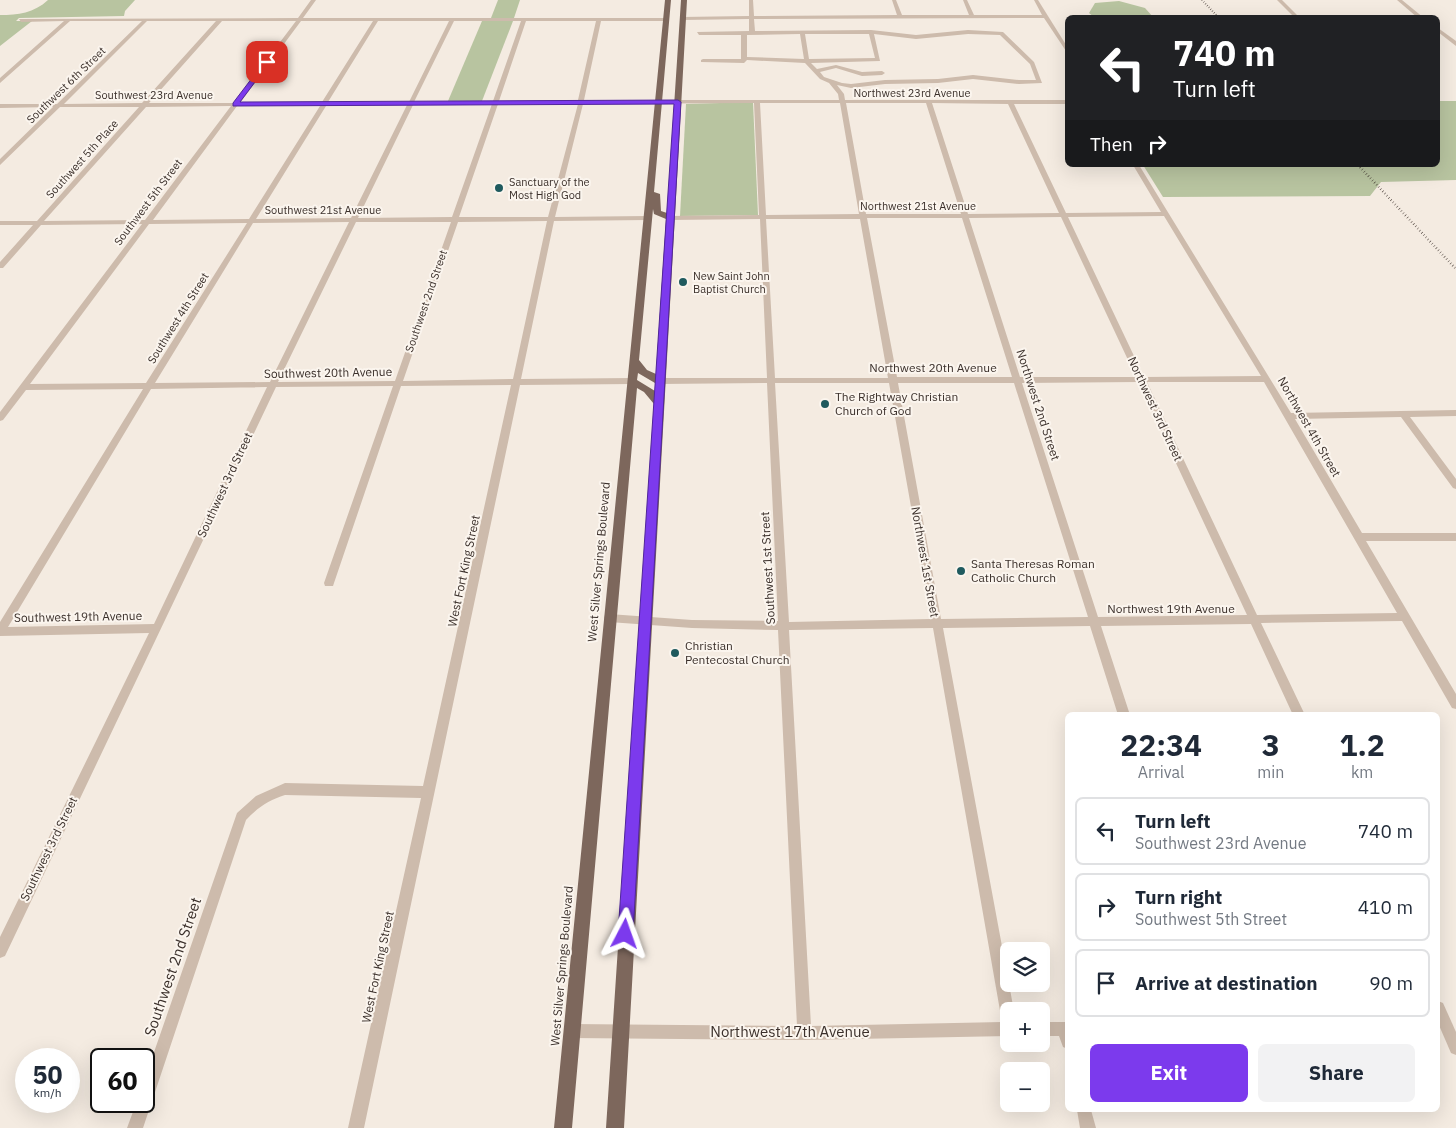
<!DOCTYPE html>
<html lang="en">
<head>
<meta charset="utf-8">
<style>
  body { margin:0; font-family:"IBM Plex Sans",sans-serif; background:#f2f2f3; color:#1f2937; height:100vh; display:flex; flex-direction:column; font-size:19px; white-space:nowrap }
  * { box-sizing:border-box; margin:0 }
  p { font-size:16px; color:#747a83 }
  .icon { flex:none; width:28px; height:28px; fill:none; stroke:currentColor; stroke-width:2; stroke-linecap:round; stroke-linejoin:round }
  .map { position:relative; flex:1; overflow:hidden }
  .drawer { position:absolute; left:1065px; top:712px; width:375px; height:400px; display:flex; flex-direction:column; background:#fff; border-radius:8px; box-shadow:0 5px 20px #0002 }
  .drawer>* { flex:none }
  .top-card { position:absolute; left:1065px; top:15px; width:375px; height:152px; border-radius:8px; box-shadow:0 5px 20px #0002; background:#202124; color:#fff; overflow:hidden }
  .buttons { position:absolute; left:1000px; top:942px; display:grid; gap:10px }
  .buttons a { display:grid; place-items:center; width:50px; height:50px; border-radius:8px; background:#fff; box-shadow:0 5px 20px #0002; font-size:25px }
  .speed { position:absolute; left:15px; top:1048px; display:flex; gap:10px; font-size:25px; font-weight:700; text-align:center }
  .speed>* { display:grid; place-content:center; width:65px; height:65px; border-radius:50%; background:#fff; box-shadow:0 5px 20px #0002; line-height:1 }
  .speed small { font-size:12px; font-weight:400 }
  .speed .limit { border:2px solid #111; border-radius:8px; background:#fff; color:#111 }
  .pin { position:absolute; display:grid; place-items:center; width:42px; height:42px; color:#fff; margin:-21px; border-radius:10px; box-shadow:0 2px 8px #0006 }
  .me { position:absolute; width:55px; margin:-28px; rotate:4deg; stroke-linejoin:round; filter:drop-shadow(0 0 4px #0008) }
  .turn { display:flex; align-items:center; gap:18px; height:105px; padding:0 25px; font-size:22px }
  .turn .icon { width:65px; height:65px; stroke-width:2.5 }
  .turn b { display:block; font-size:35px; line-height:42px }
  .then { display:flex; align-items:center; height:48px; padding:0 25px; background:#0003; gap:10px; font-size:19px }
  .eta { display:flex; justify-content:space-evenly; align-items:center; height:85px; text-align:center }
  .eta b { font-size:30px; font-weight:800; line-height:35px }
  .primary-button { display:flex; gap:10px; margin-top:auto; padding:10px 25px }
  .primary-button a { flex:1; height:58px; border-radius:8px; background:#7c3aed; color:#fff; font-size:20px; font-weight:800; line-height:58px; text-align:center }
  .primary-button a+a { background:#f2f2f3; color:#1f2937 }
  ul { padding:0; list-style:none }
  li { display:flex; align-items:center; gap:15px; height:68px; margin:0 10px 8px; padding:0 15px; border:2px solid #e0e1e3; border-radius:8px }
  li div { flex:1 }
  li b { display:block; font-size:19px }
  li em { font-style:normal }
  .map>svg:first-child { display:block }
  .green { fill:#b8c4a0 }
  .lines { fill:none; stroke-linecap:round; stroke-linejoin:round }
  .street { fill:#cdbbac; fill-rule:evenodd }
  .primary { fill:#7d675c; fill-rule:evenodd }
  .rail-far1 { stroke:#3b302b; stroke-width:2; stroke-dasharray:0.5 2; stroke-linecap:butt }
  .rail { stroke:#3b302b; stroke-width:2.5; stroke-dasharray:0.5 2.5; stroke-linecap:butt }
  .route { fill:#7c3aed; stroke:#51269a }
  .poi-dot { fill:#1f5a5e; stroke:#fbf5ee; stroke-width:2 }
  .labels { text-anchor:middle; stroke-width:4; stroke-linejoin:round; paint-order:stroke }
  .far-street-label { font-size:11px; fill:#3b302b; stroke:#fbf5ee }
  .far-poi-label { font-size:11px; fill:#3b302b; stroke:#fbf5ee; text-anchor:start }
  .street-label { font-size:12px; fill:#3b302b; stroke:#fbf5ee }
  .poi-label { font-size:12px; fill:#3b302b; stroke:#fbf5ee; text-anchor:start }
  .near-street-label { font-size:15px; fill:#3b302b; stroke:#fbf5ee }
</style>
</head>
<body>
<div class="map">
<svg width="1456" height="1128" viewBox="0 0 1456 1128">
  <rect width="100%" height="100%" fill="#f4ebe1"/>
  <g class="green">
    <path d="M48,0H135L125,11L124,16L19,18L16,21H32L0,46V15C18,15 34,13 48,0Z"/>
    <path d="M498,0H520L514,18H491Z"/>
    <path d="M1119,1L1145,8L1153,17H1094L1089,13L1095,3Z"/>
    <path d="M482,21H513L482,101H448Z"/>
    <path d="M1438,101H1456V180L1381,182L1370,196L1163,197L1143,165H1438Z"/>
    <path d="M753,102L758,215L680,216L686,104Z"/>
  </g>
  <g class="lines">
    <g class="street">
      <path d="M311,0H316L303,18H668L666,21H601L584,100H839L838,94L829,83L820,79L805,63L747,60L744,63L701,62V60L703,59H741V35H699L697,32L749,31V19L683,20L681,17L749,16V0H753L754,16L897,15L892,0H896L902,15H969L963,0H967L974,15H1042L1034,0H1038L1068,48V54L1044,18L754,19L755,31L871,30L916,35L968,30L1003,32L1034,62L1042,83L1019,84L973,79L938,83L885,84L851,88L837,85L844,94L845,100H1068V104H1014L1066,213L1161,212L1133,165H1139L1291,413L1456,410V416L1410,417L1456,479V489L1453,488L1401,417L1295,419L1362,533H1456V541H1366L1456,694V709L1452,708L1402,621L1261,623L1305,715H1293L1251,624L1101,626L1130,715H1118L1090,626L943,628L1014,1011H1009V1036L804,1040L571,1038L566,1036L564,1031L566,1026L571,1024L797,1026L778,630L692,628L609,622L605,621L604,618L605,615L609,614L692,620L778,621L767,383L660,384L656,381L660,378H767L760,219L670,220L667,218L670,216L759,215L754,103L583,104L555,217L647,216L650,218L647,220L554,221L521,379L632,378L636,381L632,384L520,385L364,1128H348L421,798L285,795C269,800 257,808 246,820L143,1128H127L137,1101H144V1081L237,813L256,796L285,783L423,786L511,385L401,386L334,583L333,586H325L324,583L393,386L276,387L5,956L0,958V937L149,633L0,636V622L143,389L26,390L3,420L0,421V412L142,224L41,225L3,268H0V262L33,225H0V221H37L139,107H60L0,165V159L53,107L0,108V104H57L142,21H70L0,83V78L64,21L21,22L19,19L298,18ZM147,21H216L142,103L64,104ZM222,21H296L234,103H149ZM301,21H373L322,102L240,103ZM378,21H449L409,102H328ZM454,21H521L493,101L414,102ZM526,21H596L578,100L499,101ZM800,34L804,59L747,57V35ZM805,34H869L875,58L809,59ZM874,34L916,39L968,34L1000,35L1030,64L1036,80H1019L973,75L938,79L885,80L851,84L842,83L824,77L820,72L836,68L862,76L882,75L885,73L882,71L862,72L836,65L817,69L811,63L880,61ZM760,103H840L859,214L766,215ZM846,103H926L961,214H866ZM932,103L1008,104L1059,213L968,214ZM492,104L452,217L358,218L413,105ZM498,104H578L548,217H459ZM407,105L351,218L256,219L326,106ZM231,106L145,220L44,221L146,107ZM237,106H320L249,219L153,220ZM1164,216L1261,376L1144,377L1068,217ZM1061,217L1136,377H1020L969,218ZM867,218H962L1012,377H897ZM766,219H860L888,378H775ZM547,221L513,379L403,381L458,222ZM349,222L270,382L155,383L253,223ZM356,222H451L395,381L278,382ZM247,223L146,383L30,384L149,224ZM1138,382L1247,615L1098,617L1022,383ZM1147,382H1264L1397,613L1257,615ZM775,383H889L931,619L789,622ZM898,383H1014L1088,617L941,619ZM267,387L154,624L8,627L151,389ZM933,628L1002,1022L811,1026L789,630Z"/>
      <path d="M1277,0H1282L1300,18H1295Z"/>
      <path d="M1397,0H1402L1424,18H1418Z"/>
      <path d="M1438,28L1456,41V46L1438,32Z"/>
      <path d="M1438,1001L1443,1003L1456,1032V1055L1451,1053L1438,1023Z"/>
      <path d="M1041,1022H1068V1049L1063,1047L1059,1036H1041Z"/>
      <path d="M1077,1110H1091L1096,1128H1080Z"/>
    </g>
    <path class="primary" d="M665,0H671L654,192L660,194L661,211L667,213L681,0H687L624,1128H606L654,404L644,392L637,388L572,1128H554ZM653,209L654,214L666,219L656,374L647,370L639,360ZM638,373L655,383V391L637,380Z"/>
    <path class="rail-far1" d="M1202,0L1219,18"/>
    <path class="rail" d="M1358,165L1456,269"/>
  </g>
  <path class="route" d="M265,61L270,62L240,102L678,100L681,102L633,934L630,939L625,941L620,939L618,934L674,104L233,106V103Z"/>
  <g class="poi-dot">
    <circle cx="499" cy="188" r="5"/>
    <circle cx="683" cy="282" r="5"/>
    <circle cx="825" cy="404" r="5"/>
    <circle cx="961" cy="571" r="5"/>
    <circle cx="675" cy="653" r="5"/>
  </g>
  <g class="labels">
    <g class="far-street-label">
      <text transform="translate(66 85) rotate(-44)" y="4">Southwest 6th Street</text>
      <text x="912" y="97">Northwest 23rd Avenue</text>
      <text x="154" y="99">Southwest 23rd Avenue</text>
      <text transform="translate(82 159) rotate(-48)" y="4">Southwest 5th Place</text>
      <text transform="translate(148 202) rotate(-53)" y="4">Southwest 5th Street</text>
      <text x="918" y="210">Northwest 21st Avenue</text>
      <text x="323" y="214">Southwest 21st Avenue</text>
      <text transform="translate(426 301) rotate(-71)" y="4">Southwest 2nd Street</text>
      <text transform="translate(178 318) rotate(-58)" y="4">Southwest 4th Street</text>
    </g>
    <g class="far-poi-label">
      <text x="509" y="186">Sanctuary of the<tspan x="509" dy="13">Most High God</tspan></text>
      <text x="693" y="280">New Saint John<tspan x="693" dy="13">Baptist Church</tspan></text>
    </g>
    <g class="street-label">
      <text x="933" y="372">Northwest 20th Avenue</text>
      <text transform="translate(328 373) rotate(-1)" y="4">Southwest 20th Avenue</text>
      <text transform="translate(1038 405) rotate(72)" y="4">Northwest 2nd Street</text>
      <text transform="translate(1155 409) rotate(65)" y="4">Northwest 3rd Street</text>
      <text transform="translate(1309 427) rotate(60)" y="4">Northwest 4th Street</text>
      <text transform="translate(225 485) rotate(-65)" y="4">Southwest 3rd Street</text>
      <text transform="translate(599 562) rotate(-85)" y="4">West Silver Springs Boulevard</text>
      <text transform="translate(925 562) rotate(80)" y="4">Northwest 1st Street</text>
      <text transform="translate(768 568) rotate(-93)" y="4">Southwest 1st Street</text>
      <text transform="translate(464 571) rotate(-78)" y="4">West Fort King Street</text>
      <text x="1171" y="613">Northwest 19th Avenue</text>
      <text transform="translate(78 617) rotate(-1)" y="4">Southwest 19th Avenue</text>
      <text transform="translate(49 849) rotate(-64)" y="4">Southwest 3rd Street</text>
      <text transform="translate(562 966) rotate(-85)" y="4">West Silver Springs Boulevard</text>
      <text transform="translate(378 967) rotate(-78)" y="4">West Fort King Street</text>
    </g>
    <g class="poi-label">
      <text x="835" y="401">The Rightway Christian<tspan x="835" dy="14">Church of God</tspan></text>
      <text x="971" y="568">Santa Theresas Roman<tspan x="971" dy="14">Catholic Church</tspan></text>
      <text x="685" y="650">Christian<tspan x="685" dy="14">Pentecostal Church</tspan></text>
    </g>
    <g class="near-street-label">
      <text transform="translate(173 967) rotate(-71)" y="5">Southwest 2nd Street</text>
      <text x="790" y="1037">Northwest 17th Avenue</text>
    </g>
  </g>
</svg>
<div class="buttons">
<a><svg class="icon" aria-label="layers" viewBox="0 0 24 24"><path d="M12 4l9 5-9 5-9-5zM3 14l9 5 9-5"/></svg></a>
<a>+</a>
<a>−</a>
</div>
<div class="speed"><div>50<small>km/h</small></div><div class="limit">60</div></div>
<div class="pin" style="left:267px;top:62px;background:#d93025"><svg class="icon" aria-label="arrive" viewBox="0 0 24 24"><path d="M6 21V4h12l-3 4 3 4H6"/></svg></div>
<svg class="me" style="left:625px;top:934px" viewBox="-20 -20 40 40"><path d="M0-17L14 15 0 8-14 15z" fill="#7c3aed" stroke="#fff" stroke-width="4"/></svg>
<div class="top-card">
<div class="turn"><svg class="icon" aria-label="left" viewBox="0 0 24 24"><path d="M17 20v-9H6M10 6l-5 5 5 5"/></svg><div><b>740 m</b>Turn left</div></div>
<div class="then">Then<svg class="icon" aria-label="right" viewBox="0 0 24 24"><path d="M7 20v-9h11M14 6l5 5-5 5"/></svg></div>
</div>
<section class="drawer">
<div class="eta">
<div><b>22:34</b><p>Arrival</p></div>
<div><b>3</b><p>min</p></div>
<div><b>1.2</b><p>km</p></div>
</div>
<ul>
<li><svg class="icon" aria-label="left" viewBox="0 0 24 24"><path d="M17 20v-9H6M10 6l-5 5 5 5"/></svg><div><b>Turn left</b><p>Southwest 23rd Avenue</p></div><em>740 m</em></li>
<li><svg class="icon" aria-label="right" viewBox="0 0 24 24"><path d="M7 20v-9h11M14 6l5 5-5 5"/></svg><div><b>Turn right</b><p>Southwest 5th Street</p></div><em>410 m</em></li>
<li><svg class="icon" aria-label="arrive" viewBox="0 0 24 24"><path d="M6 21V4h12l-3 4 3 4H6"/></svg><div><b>Arrive at destination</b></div><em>90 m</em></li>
</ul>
<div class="primary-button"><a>Exit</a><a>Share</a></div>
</section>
</div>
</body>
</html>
